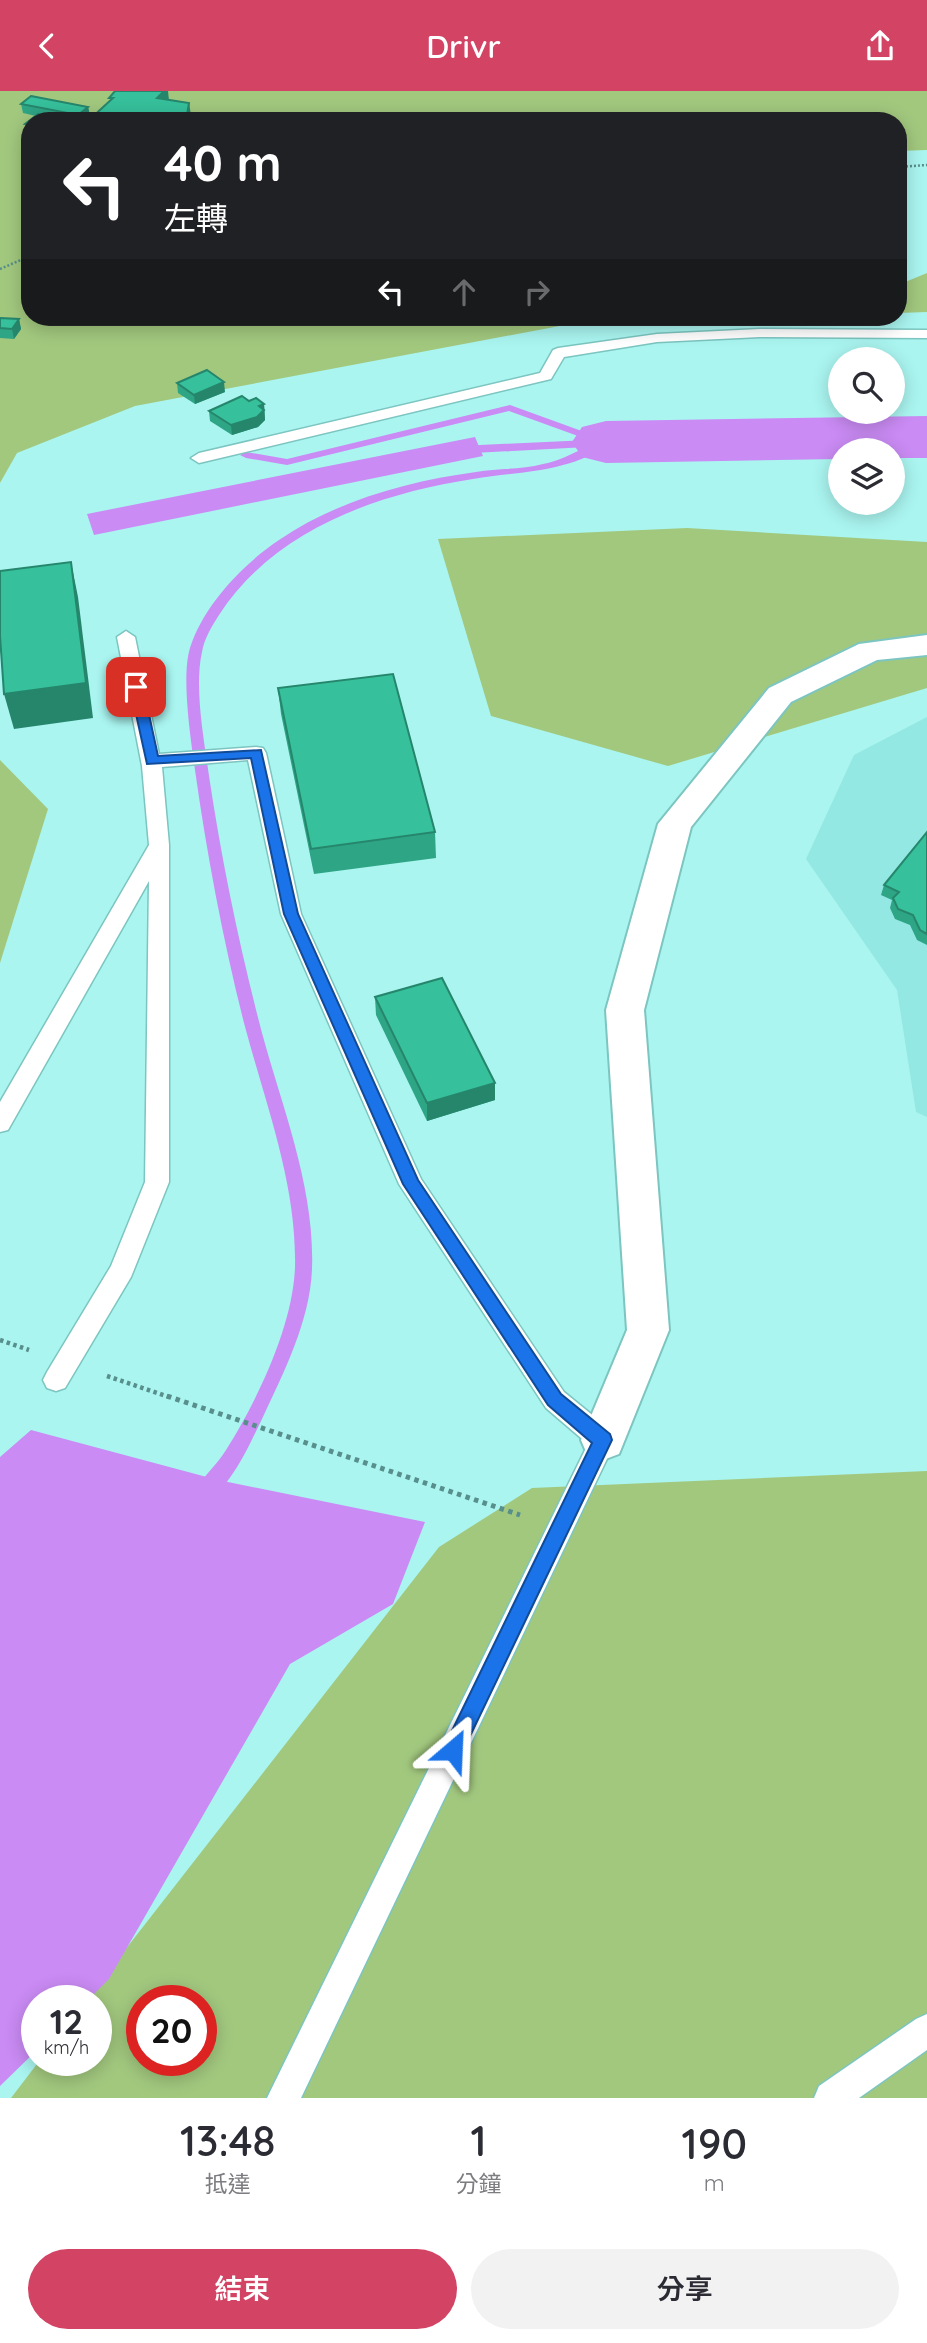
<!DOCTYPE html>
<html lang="zh-TW">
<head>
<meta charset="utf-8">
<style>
  body { margin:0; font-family:Quicksand,"Noto Sans TC",sans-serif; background:#f2f2f3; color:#2b2b33; height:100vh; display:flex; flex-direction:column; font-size:26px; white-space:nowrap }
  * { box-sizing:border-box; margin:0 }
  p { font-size:23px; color:#7c7c81 }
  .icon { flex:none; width:38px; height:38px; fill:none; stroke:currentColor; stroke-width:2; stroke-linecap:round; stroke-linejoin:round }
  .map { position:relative; height:2007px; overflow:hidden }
  .panel { display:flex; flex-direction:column; background:#fff; flex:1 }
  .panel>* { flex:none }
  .guide { position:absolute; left:21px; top:21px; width:886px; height:214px; border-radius:28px; box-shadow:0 4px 18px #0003; background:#202124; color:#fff; overflow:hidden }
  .tools { position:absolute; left:828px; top:256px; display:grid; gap:14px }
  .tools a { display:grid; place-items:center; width:77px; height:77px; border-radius:50%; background:#fff; box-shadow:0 4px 18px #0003; font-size:35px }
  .speed { position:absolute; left:21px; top:1894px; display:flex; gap:14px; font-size:35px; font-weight:700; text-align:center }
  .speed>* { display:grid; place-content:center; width:91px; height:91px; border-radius:50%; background:#fff; box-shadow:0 4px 18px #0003; line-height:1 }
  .speed small { font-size:18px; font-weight:400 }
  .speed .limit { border:10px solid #d22; background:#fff; color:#111 }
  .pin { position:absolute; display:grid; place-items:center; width:60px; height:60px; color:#fff; margin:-30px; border-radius:14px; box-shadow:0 4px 10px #0006 }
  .me { position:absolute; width:77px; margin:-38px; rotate:26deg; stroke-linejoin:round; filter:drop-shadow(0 0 5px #0008) }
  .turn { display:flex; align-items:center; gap:24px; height:147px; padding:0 28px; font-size:32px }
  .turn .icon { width:91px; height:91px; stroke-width:2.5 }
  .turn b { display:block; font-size:49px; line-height:60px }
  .lanes { display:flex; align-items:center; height:66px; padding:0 28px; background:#0003; justify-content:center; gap:35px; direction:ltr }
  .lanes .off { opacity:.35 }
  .eta { display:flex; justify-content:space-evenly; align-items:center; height:119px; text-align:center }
  .eta b { font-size:42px; font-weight:600; line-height:49px }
  .button { display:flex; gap:14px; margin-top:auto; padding:14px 28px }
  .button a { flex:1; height:80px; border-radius:42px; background:#d24364; color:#fff; font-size:28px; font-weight:600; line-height:80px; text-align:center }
  .button a+a { background:#f2f2f3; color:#2b2b33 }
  header { display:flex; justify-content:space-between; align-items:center; height:91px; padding:0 28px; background:#d24364; color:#fff; font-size:32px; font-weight:600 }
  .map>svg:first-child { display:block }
  .built { fill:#93e8e3 }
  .green { fill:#a2c87e; fill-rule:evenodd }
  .water { fill:#ca8bf4 }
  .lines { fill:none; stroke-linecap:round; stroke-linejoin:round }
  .stream { fill:#ca8bf4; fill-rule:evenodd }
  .river { fill:#ca8bf4; fill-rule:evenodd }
  .lane-casing { stroke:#7cc5c0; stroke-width:3 }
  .street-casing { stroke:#7cc5c0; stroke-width:4 }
  .path-far2 { stroke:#588e8b; stroke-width:2.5; stroke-dasharray:2 2; stroke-linecap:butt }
  .path-far1 { stroke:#588e8b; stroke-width:4.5; stroke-dasharray:3.5 3.5; stroke-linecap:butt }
  .path { stroke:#588e8b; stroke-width:5; stroke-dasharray:4.5 4.5; stroke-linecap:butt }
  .lane { fill:#fff; fill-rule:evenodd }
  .street { fill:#fff; fill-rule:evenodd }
  .wall { fill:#2ea585 }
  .shaded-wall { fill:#26866c }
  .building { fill:#36c09b; stroke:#26866c; stroke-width:2 }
  .route { fill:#1a73e8; stroke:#114b97; stroke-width:2 }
</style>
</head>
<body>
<header><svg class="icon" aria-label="back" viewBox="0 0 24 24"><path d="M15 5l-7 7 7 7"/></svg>Drivr<svg class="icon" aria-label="share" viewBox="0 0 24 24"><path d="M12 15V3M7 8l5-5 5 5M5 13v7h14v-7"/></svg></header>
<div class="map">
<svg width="927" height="2007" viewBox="0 0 927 2007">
  <rect width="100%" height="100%" fill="#aaf5f0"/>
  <path class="built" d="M927,626V1026L916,1021L897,899L806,768L854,664Z"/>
  <g class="green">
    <path d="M0,0H927V59L898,60V30H30V226H802L565,234L135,315L17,362L0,392Z"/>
    <path d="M927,182V221L898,222V194Z"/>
    <path d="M687,437L927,451V597L668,675L491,625L438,448Z"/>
    <path d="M0,669L48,718L0,872Z"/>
    <path d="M927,1380V2007H11L40,1969H96V1909H86L439,1456L532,1397ZM142,1909H201V1969H142Z"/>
  </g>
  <g class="water">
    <path d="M475,346L483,365L94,444L87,423Z"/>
    <path d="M31,1339L218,1389L425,1431L393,1513L290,1573L109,1888L88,1909H37V1959L0,1995V1366Z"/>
  </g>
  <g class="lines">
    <path class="stream" d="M510,314L612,351C571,382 521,380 473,388C377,403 275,438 219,524C212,535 204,548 202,561C194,596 204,649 209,685C222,772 240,858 262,942C283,1019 315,1097 312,1178C310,1230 284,1281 262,1328C250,1352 230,1400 203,1411L196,1408L194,1402C201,1387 217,1374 226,1359C257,1310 293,1235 295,1176C297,1092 265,1012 244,932C223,849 207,764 195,679C191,649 181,586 190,557C203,515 243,473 279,449C336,410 408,390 476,381C498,377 521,379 543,373C559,370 573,362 587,356L455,363V359L480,354L589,349L509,320L287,374L246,367L240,364L246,361L287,368Z"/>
    <path class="river" d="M927,325V367H892V359H840V368L606,372L582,366L572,351L582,336L606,330Z"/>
    <g class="lane-casing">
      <g id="lane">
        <path d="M760,238L927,239V247L760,246L657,251L564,266L551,288L199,372L191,367L199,362L540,282L553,259L558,257L657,243Z"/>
        <path d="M126,540L135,546L159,663L256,656L263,657L266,662L301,823L421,1088L564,1301L612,1340L616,1349L301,2007H267L588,1353L546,1317L399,1093L281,823L248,669L162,676L169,754V1091L131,1186L65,1297L56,1300L47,1297L43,1289L47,1281L111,1175L145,1091L149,790L8,1039L0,1041V1011L149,754L142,675L117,546Z"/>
        <path d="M927,1923V1959L859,2007H814L819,1995L916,1928Z"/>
      </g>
    </g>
    <g class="street-casing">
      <path id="street" d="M927,544V564L877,569L791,611L691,736L644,919L669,1239L619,1363L603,1369L587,1363L581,1349L627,1239L606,919L658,733L769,597L859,553Z"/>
    </g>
    <g class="path-far2">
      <path d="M898,76L927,74"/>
      <path d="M0,178L30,165"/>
    </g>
    <g class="path-far1">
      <path d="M0,1249L29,1259"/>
      <path d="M107,1285L172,1307"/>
    </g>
    <path class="path" d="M167,1305L520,1424"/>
    <use href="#lane" class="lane"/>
    <use href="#street" class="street"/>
  </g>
  <g class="wall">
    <path d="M21,13L88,16L90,25L84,30H30V43L27,42L25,33L36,25L23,22Z"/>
    <path d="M0,227L19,228L21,238L14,248L0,247Z"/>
    <path d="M177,292L225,301L195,313L178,302Z"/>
    <path d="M249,310L264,313L265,329L258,336L232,344L210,330L209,320Z"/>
    <path d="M278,597L435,741L436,767L314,783L281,623Z"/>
    <path d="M927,741V854L917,849L910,834L895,828L890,817L892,809L881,804L884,794Z"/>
    <path d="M375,906L495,1009L427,1030L376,924Z"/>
  </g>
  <g class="shaded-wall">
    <path d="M154,0H168L170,19L160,30Z"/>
    <path d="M189,12L192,30H186Z"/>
    <path d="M88,16L90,25L84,30H79L78,24Z"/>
    <path d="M19,228L21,238L14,248L12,238Z"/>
    <path d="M224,291L225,301L195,313L194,304Z"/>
    <path d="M264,313L265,329L258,336L232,344L231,334L259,315Z"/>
    <path d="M71,471L78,506L93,627L14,638L4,603Z"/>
    <path d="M495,992V1009L427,1030V1012Z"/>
  </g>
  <g class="building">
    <path d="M115,0H164L157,7L189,12L186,30H88L113,7H109Z"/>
    <path d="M31,5L88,16L78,24L21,13Z"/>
    <path d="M38,23L73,30H30V34L25,33Z"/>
    <path d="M0,227L19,228L12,238L0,237Z"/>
    <path d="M207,279L224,291L194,304L177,292Z"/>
    <path d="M242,305L249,310L256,307L264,313L259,315L264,319L257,326L231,334L209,320Z"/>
    <path d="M71,471L86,592L4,603L0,545V480Z"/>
    <path d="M393,583L435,741L311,758L278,597Z"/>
    <path d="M927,741V843L920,839L913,824L898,818L893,807L899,801L884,794Z"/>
    <path d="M442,887L495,992L427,1012L375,906Z"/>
  </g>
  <path class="route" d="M136,592L143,596L158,665L261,659L298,823L418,1089L561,1303L610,1343L612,1349L460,1666L453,1670L446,1666L443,1659L446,1652L592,1352L548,1314L403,1093L284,823L251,667L147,673L130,596Z"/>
</svg>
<div class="tools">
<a><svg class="icon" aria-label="search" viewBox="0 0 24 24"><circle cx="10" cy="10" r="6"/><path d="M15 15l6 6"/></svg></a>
<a><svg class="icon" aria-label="layers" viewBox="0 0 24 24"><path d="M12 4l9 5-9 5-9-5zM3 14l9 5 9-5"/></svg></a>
</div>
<div class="speed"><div>12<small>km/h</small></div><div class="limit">20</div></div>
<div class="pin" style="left:136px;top:596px;background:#d93025"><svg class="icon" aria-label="arrive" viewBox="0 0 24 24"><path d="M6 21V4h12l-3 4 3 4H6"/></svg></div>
<svg class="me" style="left:453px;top:1659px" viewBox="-20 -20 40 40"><path d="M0-17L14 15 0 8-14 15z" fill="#1a73e8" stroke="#fff" stroke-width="4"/></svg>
<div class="guide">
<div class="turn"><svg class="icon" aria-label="left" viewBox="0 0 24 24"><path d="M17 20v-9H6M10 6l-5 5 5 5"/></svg><div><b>40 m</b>左轉</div></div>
<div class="lanes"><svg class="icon" aria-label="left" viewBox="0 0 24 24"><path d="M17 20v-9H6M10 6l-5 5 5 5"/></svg><svg class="icon off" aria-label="ahead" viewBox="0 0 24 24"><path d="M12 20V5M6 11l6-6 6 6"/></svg><svg class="icon off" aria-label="right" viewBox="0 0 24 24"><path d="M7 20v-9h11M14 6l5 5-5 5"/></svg></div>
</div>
</div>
<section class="panel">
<div class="eta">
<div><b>13:48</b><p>抵達</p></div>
<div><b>1</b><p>分鐘</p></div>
<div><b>190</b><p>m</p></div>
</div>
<div class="button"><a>結束</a><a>分享</a></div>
</section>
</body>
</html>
